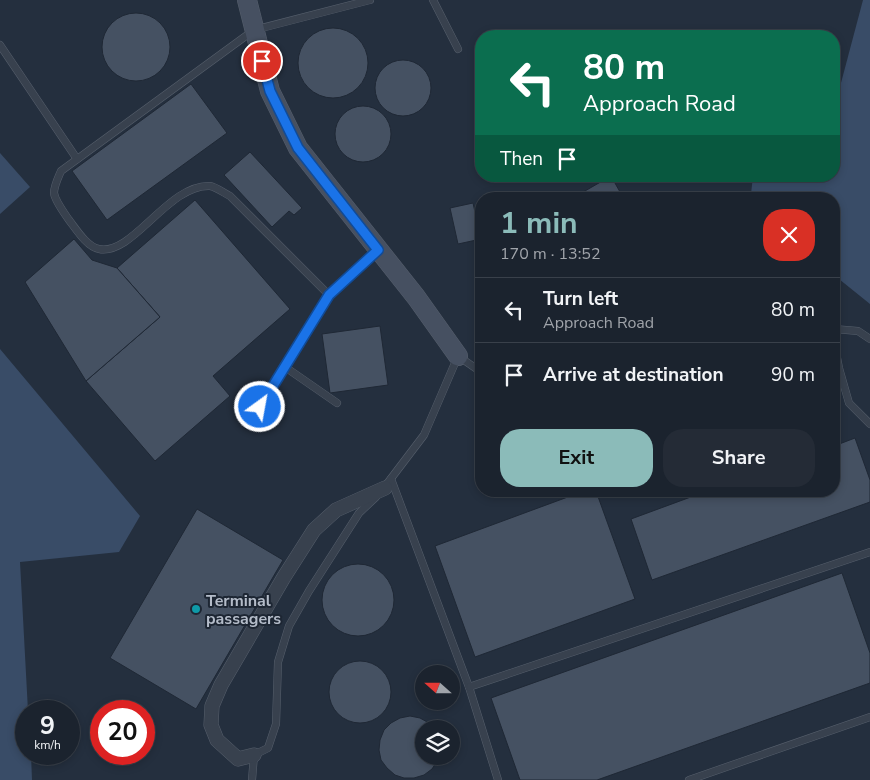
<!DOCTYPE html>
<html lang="en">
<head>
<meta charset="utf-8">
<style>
  body { margin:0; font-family:"Nunito Sans",sans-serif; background:#242b36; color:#f1f3f6; height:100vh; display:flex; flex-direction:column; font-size:19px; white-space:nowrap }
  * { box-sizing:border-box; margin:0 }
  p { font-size:16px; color:#a0a4aa }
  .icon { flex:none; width:28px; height:28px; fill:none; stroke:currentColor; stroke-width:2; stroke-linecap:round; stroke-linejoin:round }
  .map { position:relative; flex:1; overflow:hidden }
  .side { position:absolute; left:475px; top:192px; width:365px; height:305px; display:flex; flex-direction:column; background:#1b232e; border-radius:20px; box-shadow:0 2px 8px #0003,0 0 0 1px #39404a }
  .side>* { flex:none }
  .guide { position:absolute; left:475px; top:30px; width:365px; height:152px; border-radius:20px; box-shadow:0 2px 8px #0003,0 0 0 1px #39404a; background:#0b6e4f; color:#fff; overflow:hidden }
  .needle { width:32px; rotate:291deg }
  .buttons { position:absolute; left:415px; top:665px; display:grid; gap:10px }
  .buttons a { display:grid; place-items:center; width:45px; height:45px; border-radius:50%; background:#1b232e; box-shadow:0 2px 8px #0003,0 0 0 1px #39404a; font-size:25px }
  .speed { position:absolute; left:15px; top:700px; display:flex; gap:10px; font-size:25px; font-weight:700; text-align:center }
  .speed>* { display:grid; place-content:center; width:65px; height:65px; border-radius:50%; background:#1b232e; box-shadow:0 2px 8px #0003,0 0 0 1px #39404a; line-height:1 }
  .speed small { font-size:12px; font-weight:400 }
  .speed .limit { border:8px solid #d22; background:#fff; color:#111 }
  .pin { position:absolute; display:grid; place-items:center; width:42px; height:42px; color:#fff; margin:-21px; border:2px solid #fff; border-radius:50%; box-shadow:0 1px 5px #0007 }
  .me { position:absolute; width:55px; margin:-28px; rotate:32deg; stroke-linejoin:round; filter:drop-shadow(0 0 4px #0008) }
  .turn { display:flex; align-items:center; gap:18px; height:105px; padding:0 25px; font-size:22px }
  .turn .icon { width:65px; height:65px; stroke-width:2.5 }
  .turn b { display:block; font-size:35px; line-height:42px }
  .then { display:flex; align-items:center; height:48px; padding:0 25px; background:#0003; gap:10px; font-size:19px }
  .round { display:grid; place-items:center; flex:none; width:52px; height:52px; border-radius:20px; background:#242b36 }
  .summary { display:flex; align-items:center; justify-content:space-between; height:85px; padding:0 25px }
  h1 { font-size:30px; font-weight:700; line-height:38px; color:#8bbbb9 }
  .primary-button { display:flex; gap:10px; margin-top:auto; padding:10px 25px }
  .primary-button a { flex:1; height:58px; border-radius:20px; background:#8bbbb9; color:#111; font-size:20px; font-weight:700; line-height:58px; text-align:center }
  .primary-button a+a { background:#242b36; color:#f1f3f6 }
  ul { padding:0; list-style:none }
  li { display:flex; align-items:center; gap:15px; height:65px; padding:0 25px; border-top:1px solid #39404a }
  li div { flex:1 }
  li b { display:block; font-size:19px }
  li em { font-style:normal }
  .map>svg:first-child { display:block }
  .water { fill:#394c67 }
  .building { fill:#455162; stroke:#1f2835 }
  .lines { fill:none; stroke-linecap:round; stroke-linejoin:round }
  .service-casing { stroke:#565f6c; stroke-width:8 }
  .minor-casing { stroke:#565f6c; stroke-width:15 }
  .secondary-casing { stroke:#565f6c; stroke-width:20 }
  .service { stroke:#38414e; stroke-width:7 }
  .minor { stroke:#38414e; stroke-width:14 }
  .secondary { stroke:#465061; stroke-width:19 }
  .route-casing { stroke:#114b97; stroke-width:12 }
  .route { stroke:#1a73e8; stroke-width:9 }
  .culture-dot { fill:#0f9aa8; stroke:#1d2633; stroke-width:2 }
  .labels { text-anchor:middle; stroke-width:4; stroke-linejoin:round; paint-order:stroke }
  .poi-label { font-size:16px; font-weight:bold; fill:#b4bcc9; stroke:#1d2633; text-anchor:start }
</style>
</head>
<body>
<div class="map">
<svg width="870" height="780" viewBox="0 0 870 780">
  <rect width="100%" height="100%" fill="#242f3e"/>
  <g class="water">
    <path d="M863,0H870V304L834,275V199H757L751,194L753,176H834V97L837,98Z"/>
    <path d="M0,153L30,187L0,214Z"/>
    <path d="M0,349L140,516L119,552L20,562L28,711H26V754H31L32,780H0Z"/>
  </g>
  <g class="building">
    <circle cx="136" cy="47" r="34"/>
    <circle cx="333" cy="63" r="35"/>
    <circle cx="403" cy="88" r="28"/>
    <path d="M191,84L227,133L107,220L72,171Z"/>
    <circle cx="363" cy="134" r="28"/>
    <path d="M250,152L302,208L294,215L289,211L272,227L224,175Z"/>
    <path d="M611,176L624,199H571Z"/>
    <path d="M195,200L290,309L213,376L230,396L155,461L86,381L160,317L117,268Z"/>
    <path d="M473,203L481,239L458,244L450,208Z"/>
    <path d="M74,239L92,260L117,268L160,317L86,381L25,282Z"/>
    <path d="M380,326L388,385L330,393L322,334Z"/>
    <path d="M855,438L870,480V502L652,580L631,519L707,491H834V446Z"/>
    <path d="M584,491H596L635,599L475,657L435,546Z"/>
    <path d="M197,509L283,560L196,709L110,658Z"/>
    <circle cx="358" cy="600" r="36"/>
    <path d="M842,573L870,653V683L597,780H520L491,698Z"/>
    <circle cx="360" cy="692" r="31"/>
    <path d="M410,716L420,718L429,723L434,729H424V756H439L438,760L432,769L424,775L414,778H404L395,775L387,768L381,760L379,750L380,740L384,730L391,723L400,718Z"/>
  </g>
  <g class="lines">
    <g class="service-casing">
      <g id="service">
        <path d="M433,0L458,49"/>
        <path d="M0,45L77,159"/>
        <path d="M329,295L230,196C224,193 216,187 210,186C168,184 133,256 99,249C87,247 76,229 69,220C65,214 55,201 54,193C54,186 58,178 61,171L254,30L370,0"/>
        <path d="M834,329L858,331L870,339"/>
        <path d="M834,342L839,368L849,403L870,424"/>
        <path d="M285,367L337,403"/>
        <path d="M260,407L329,295L378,250"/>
        <path d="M391,479L469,687L498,780"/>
        <path d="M383,489L424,435L458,356L481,372"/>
        <path d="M469,687L870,552"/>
        <path d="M252,780L254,755L268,748L276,724L278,662L289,626L309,591L359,513L376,497"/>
        <path d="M689,780L870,717"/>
      </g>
    </g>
    <g class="minor-casing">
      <path id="minor" d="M254,755L238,759L217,740L211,725L212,706L221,685L284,577L314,530L336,510L385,488"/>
    </g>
    <g class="secondary-casing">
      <path id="secondary" d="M247,0L270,91L298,148L416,297L458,356"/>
    </g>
    <use href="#service" class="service"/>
    <use href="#minor" class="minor"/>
    <use href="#secondary" class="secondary"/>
  </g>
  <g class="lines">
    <g class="route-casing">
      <path id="route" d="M260,407L329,295L378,250L298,148L270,91L262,61"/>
    </g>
    <use href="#route" class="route"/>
  </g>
  <circle class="culture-dot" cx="196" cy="609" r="5"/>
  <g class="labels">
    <g class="poi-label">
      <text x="206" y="606">Terminal<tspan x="206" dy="18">passagers</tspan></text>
    </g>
  </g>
</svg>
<div class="buttons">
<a><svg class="needle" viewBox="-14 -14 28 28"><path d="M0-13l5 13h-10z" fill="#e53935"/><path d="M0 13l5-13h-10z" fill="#a0a4aa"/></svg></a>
<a><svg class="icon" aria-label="layers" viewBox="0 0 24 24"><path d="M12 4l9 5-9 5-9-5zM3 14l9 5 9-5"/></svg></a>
</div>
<div class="speed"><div>9<small>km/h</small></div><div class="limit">20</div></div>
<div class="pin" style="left:262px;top:61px;background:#d93025"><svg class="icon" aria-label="arrive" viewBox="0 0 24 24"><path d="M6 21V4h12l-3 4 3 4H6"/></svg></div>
<svg class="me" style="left:260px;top:407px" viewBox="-20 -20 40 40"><circle r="17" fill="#1a73e8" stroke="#fff" stroke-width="3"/><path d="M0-11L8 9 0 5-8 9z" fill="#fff"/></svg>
<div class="guide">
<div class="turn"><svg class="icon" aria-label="left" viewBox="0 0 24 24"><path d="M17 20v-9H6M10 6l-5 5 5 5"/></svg><div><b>80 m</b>Approach Road</div></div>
<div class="then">Then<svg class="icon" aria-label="arrive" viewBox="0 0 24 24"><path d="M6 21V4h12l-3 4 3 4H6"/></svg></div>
</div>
<section class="side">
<div class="summary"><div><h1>1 min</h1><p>170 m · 13:52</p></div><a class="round" style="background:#d93025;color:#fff"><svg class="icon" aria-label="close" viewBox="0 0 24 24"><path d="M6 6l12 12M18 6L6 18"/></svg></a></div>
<ul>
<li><svg class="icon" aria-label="left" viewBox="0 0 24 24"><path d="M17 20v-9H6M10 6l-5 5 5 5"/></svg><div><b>Turn left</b><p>Approach Road</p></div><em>80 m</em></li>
<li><svg class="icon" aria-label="arrive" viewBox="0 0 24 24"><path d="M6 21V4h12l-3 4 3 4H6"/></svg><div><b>Arrive at destination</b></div><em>90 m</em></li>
</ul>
<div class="primary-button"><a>Exit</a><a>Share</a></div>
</section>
</div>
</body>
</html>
